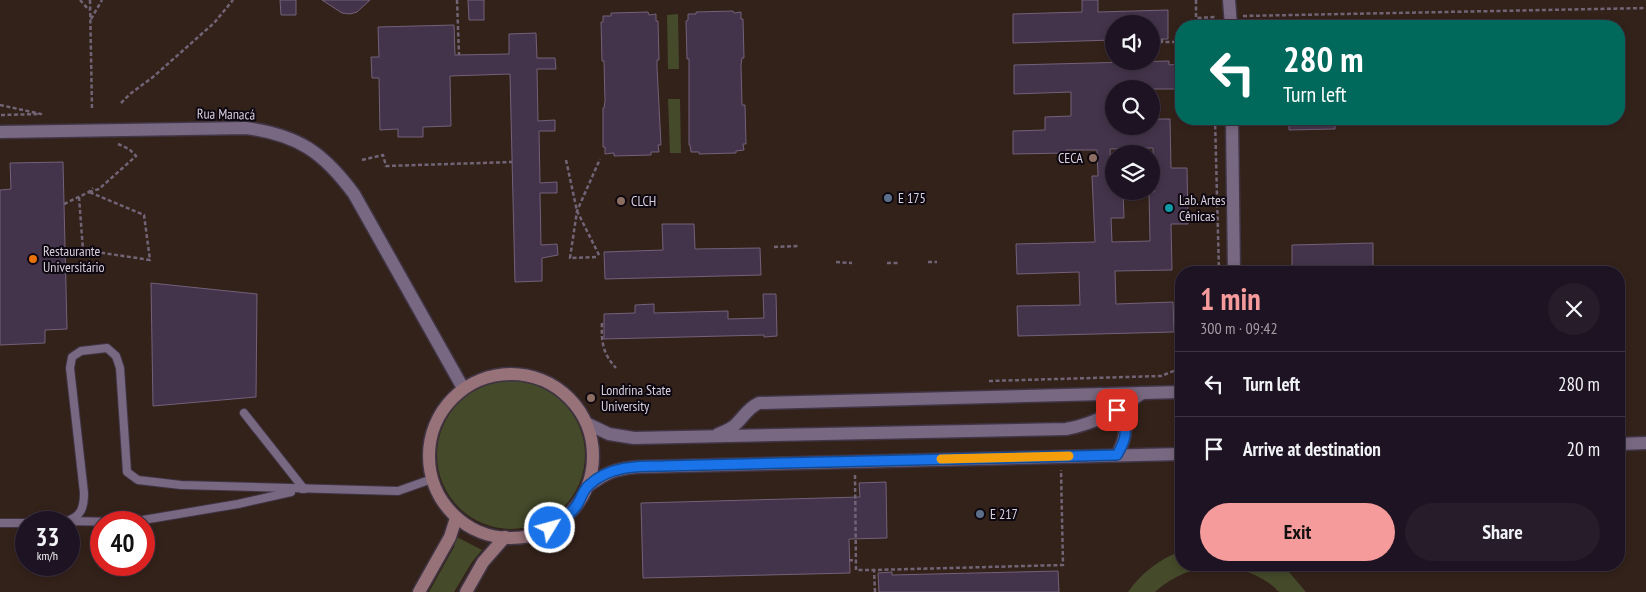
<!DOCTYPE html>
<html lang="en">
<head>
<meta charset="utf-8">
<style>
  body { margin:0; font-family:"PT Sans Narrow",sans-serif; background:#261c2a; color:#f1f3f6; height:100vh; display:flex; flex-direction:column; font-size:19px; white-space:nowrap }
  * { box-sizing:border-box; margin:0 }
  p { font-size:16px; color:#a19ea5 }
  .icon { flex:none; width:28px; height:28px; fill:none; stroke:currentColor; stroke-width:2; stroke-linecap:round; stroke-linejoin:round }
  .map { position:relative; flex:1; overflow:hidden }
  .sheet { position:absolute; left:1175px; top:266px; width:450px; height:305px; display:flex; flex-direction:column; background:#1e1322; border-radius:20px; box-shadow:0 2px 8px #0003,0 0 0 1px #3c3240 }
  .sheet>* { flex:none }
  .guide { position:absolute; left:1175px; top:20px; width:450px; height:105px; border-radius:20px; box-shadow:0 2px 8px #0003,0 0 0 1px #3c3240; background:#00695c; color:#fff; overflow:hidden }
  .fabs { position:absolute; left:1105px; top:15px; display:grid; gap:10px }
  .fabs a { display:grid; place-items:center; width:55px; height:55px; border-radius:50%; background:#1e1322; box-shadow:0 2px 8px #0003,0 0 0 1px #3c3240; font-size:25px }
  .speed { position:absolute; left:15px; top:511px; display:flex; gap:10px; font-size:25px; font-weight:700; text-align:center }
  .speed>* { display:grid; place-content:center; width:65px; height:65px; border-radius:50%; background:#1e1322; box-shadow:0 2px 8px #0003,0 0 0 1px #3c3240; line-height:1 }
  .speed small { font-size:12px; font-weight:400 }
  .speed .limit { border:8px solid #d22; background:#fff; color:#111 }
  .pin { position:absolute; display:grid; place-items:center; width:42px; height:42px; color:#fff; margin:-21px; border-radius:10px; box-shadow:0 2px 8px #0006 }
  .me { position:absolute; width:55px; margin:-28px; rotate:53deg; stroke-linejoin:round; filter:drop-shadow(0 0 4px #0008) }
  .turn { display:flex; align-items:center; gap:18px; height:105px; padding:0 25px; font-size:22px }
  .turn .icon { width:65px; height:65px; stroke-width:2.5 }
  .turn b { display:block; font-size:35px; line-height:42px }
  .round { display:grid; place-items:center; flex:none; width:52px; height:52px; border-radius:26px; background:#261c2a }
  .head { display:flex; align-items:center; justify-content:space-between; height:85px; padding:0 25px }
  h1 { font-size:30px; font-weight:700; line-height:38px; color:#f59b9b }
  .cta { display:flex; gap:10px; margin-top:auto; padding:10px 25px }
  .cta a { flex:1; height:58px; border-radius:30px; background:#f59b9b; color:#111; font-size:20px; font-weight:700; line-height:58px; text-align:center }
  .cta a+a { background:#261c2a; color:#f1f3f6 }
  ul { padding:0; list-style:none }
  li { display:flex; align-items:center; gap:15px; height:65px; padding:0 25px; border-top:1px solid #3c3240 }
  li div { flex:1 }
  li b { display:block; font-size:19px }
  li em { font-style:normal }
  .map>svg:first-child { display:block }
  .education { fill:#33221a; fill-rule:evenodd }
  .green { fill:#454a2b }
  .building { fill:#44344b; stroke:#726179; fill-rule:evenodd }
  .lines { fill:none; stroke-linecap:round; stroke-linejoin:round }
  .lane-casing { stroke:#403545; stroke-width:10 }
  .street-casing { stroke:#403545; stroke-width:15 }
  .secondary-casing { stroke:#403545; stroke-width:15 }
  .path { stroke:#716476; stroke-width:2.5; stroke-dasharray:4 2.5; stroke-linecap:butt }
  .lane { stroke:#796881; stroke-width:8 }
  .street { stroke:#796881; stroke-width:12 }
  .secondary { stroke:#977278; stroke-width:12 }
  .route-casing { stroke:#114b97; stroke-width:12 }
  .route { stroke:#1a73e8; stroke-width:9 }
  .slow { stroke:#f59e0b; stroke-width:9 }
  .education-dot { fill:#8d6e63; stroke:#0d0710; stroke-width:2 }
  .service-dot { fill:#5c6f8a; stroke:#0d0710; stroke-width:2 }
  .culture-dot { fill:#0f9aa8; stroke:#0d0710; stroke-width:2 }
  .food-dot { fill:#e8710a; stroke:#0d0710; stroke-width:2 }
  .labels { text-anchor:middle; stroke-width:4; stroke-linejoin:round; paint-order:stroke }
  .street-label { font-size:14px; fill:#d9d0de; stroke:#0d0710 }
  .poi-label { font-size:14px; fill:#d9d0de; stroke:#0d0710; text-anchor:start }
</style>
</head>
<body>
<div class="map">
<svg width="1646" height="592" viewBox="0 0 1646 592">
  <rect width="100%" height="100%" fill="#28192e"/>
  <path class="education" d="M0,0H1646V592H0ZM1114,24H1151V61H1114ZM1181,26H1619V119H1181ZM1114,89H1151V126H1114ZM1114,154H1151V191H1114ZM1181,272H1619V565H1181ZM26,522H69V565H26ZM101,522H144V565H101Z"/>
  <g class="green">
    <path d="M678,14L679,69H668L667,15Z"/>
    <path d="M668,99H680L681,153H670Z"/>
    <circle cx="511" cy="455" r="74"/>
    <path d="M455,536L482,550L472,562L454,592H429L454,547Z"/>
    <path d="M1181,551V565H1280L1289,572L1306,592C1300,592 1285,592 1280,592C1278,592 1275,588 1274,587C1268,582 1261,578 1255,575C1221,559 1182,567 1155,592H1128C1141,573 1160,559 1181,551Z"/>
  </g>
  <g class="building">
    <path d="M280,0H296V15H281Z"/>
    <path d="M322,0H370L357,12L350,14L342,13Z"/>
    <path d="M468,0H484V20H469Z"/>
    <path d="M1082,0H1098V12L1168,10V39H1151V24H1114V40L1013,43V14L1082,12Z"/>
    <path d="M733,11L734,13L741,12V19H743L744,58H742L741,65L742,105H745L746,144H743L744,150L736,151V153L699,154V152H691L690,145H689V59H687L686,21L688,20V14H696V12Z"/>
    <path d="M648,12L649,15L656,14V21H658L659,60H657V67L661,145H658L659,152H651V155L614,156V153L605,154V147H603V108H604L605,101L604,61H602L601,22H603V16H611V13Z"/>
    <path d="M454,25L455,55L509,54V34L536,33L537,58H555L556,69H537L538,121L555,120V131H539L540,183L557,182V193H540L541,245L557,244L558,255L542,258V281L515,282L510,74L450,76L451,126L423,127V137H398V129L380,130L379,78H372L371,57H379L378,27Z"/>
    <path d="M1169,61V65L1181,64V89H1114V91H1110L1111,120H1114V126H1151V119H1170L1171,168H1187L1188,224H1171L1172,270L1115,271L1116,304L1173,302L1174,332L1018,336L1017,306L1080,305L1079,272L1017,274L1016,244L1095,242L1092,176H1098L1097,150H1066V153L1013,154V131L1045,130V117L1071,116V92L1014,94V65ZM1153,148L1154,192H1149L1150,241L1112,242L1111,218H1124L1123,191H1114V176H1111L1110,149Z"/>
    <path d="M1289,119H1335V129L1289,130Z"/>
    <path d="M63,162L67,329L45,330V343L0,345V190L11,189L10,163Z"/>
    <path d="M662,224H694L695,249L760,248L761,275L605,279L604,252L663,250Z"/>
    <path d="M1373,243V272H1292V245Z"/>
    <path d="M151,283L257,294L256,397L153,406Z"/>
    <path d="M763,294H776L777,336L764,337V335L604,339V314L635,313V305L654,304V313L728,311V319L764,318Z"/>
    <path d="M886,482L887,538L849,539L850,573L643,578L641,503L860,497L859,483Z"/>
    <path d="M1058,571L1059,592H879L878,573L892,572V575Z"/>
  </g>
  <g class="lines">
    <g class="lane-casing">
      <g id="lane">
        <path d="M244,413L304,489H302"/>
        <path d="M66,521C81,517 84,508 84,493L70,368L72,357L81,351L107,348L116,356L120,368L127,472L138,480L181,485L398,491L432,479"/>
        <path d="M29,522L66,521L120,522"/>
        <path d="M131,522L238,504L291,492"/>
        <path d="M0,523H26"/>
      </g>
    </g>
    <g class="street-casing">
      <g id="street">
        <path d="M1229,0L1231,26"/>
        <path d="M1232,119L1234,272"/>
        <path d="M0,132L246,128C298,135 323,152 354,194L463,388"/>
        <path d="M1099,394C1123,415 1134,424 1117,455"/>
        <path d="M588,424L609,434L634,438L1066,429C1095,424 1118,410 1142,393"/>
        <path d="M718,434C725,431 732,429 737,423C745,415 748,408 759,403L1181,392"/>
        <path d="M1619,444L1646,443"/>
        <path d="M588,486C606,473 614,469 637,467L1181,454"/>
      </g>
    </g>
    <g class="secondary-casing">
      <g id="secondary">
        <circle cx="511" cy="456" r="82"/>
        <path d="M419,592L450,537L456,518"/>
        <path d="M466,592L483,562L505,537"/>
      </g>
    </g>
    <g class="path">
      <path d="M80,0L89,10"/>
      <path d="M90,0L92,109"/>
      <path d="M457,0L459,55"/>
      <path d="M1196,0V18L1217,17"/>
      <path d="M1243,16L1646,8"/>
      <path d="M91,19L102,0"/>
      <path d="M1252,26V24"/>
      <path d="M1162,39V42H1181"/>
      <path d="M121,103L130,94L153,77L214,23L233,0"/>
      <path d="M0,105L41,114L0,115"/>
      <path d="M1215,119L1219,272"/>
      <path d="M1254,119V121"/>
      <path d="M362,160L383,155L386,166L512,162"/>
      <path d="M566,160L577,211L600,257"/>
      <path d="M89,192L99,189L136,156L129,149L118,144"/>
      <path d="M79,197L83,250L150,260L144,215L89,192"/>
      <path d="M64,204L89,192L93,188"/>
      <path d="M774,247L799,246"/>
      <path d="M596,257L570,258L577,211L600,159"/>
      <path d="M836,262L852,263"/>
      <path d="M928,262H937"/>
      <path d="M887,263H899"/>
      <path d="M602,323C601,342 603,354 616,368"/>
      <path d="M989,381L1161,376L1181,368"/>
      <path d="M855,475L856,570H874"/>
      <path d="M849,560L856,561"/>
      <path d="M875,592L874,570L1063,565L1061,470"/>
    </g>
    <use href="#lane" class="lane"/>
    <use href="#street" class="street"/>
    <use href="#secondary" class="secondary"/>
  </g>
  <g class="lines">
    <g class="route-casing">
      <path id="route" d="M550,528C560,522 570,515 577,505C581,499 583,490 589,485C609,466 637,466 663,466L1117,455C1127,438 1129,428 1117,410"/>
    </g>
    <use href="#route" class="route"/>
    <path class="slow" d="M941,459L1069,456"/>
  </g>
  <g class="education-dot">
    <circle cx="1093" cy="158" r="5"/>
    <circle cx="621" cy="201" r="5"/>
    <circle cx="591" cy="398" r="5"/>
  </g>
  <g class="service-dot">
    <circle cx="888" cy="198" r="5"/>
    <circle cx="980" cy="514" r="5"/>
  </g>
  <circle class="culture-dot" cx="1169" cy="208" r="5"/>
  <circle class="food-dot" cx="33" cy="259" r="5"/>
  <g class="labels">
    <g class="street-label">
      <text transform="translate(226 114) rotate(1)" y="5">Rua Manacá</text>
    </g>
    <g class="poi-label">
      <text x="1083" y="163" text-anchor="end">CECA</text>
      <text x="898" y="203">E 175</text>
      <text x="1179" y="205">Lab. Artes<tspan x="1179" dy="16">Cênicas</tspan></text>
      <text x="631" y="206">CLCH</text>
      <text x="43" y="256">Restaurante<tspan x="43" dy="16">Universitário</tspan></text>
      <text x="601" y="395">Londrina State<tspan x="601" dy="16">University</tspan></text>
      <text x="990" y="519">E 217</text>
    </g>
  </g>
</svg>
<div class="fabs">
<a><svg class="icon" aria-label="sound" viewBox="0 0 24 24"><path d="M4 9h4l5-4v14l-5-4H4zM17 9q2 3 0 6"/></svg></a>
<a><svg class="icon" aria-label="search" viewBox="0 0 24 24"><circle cx="10" cy="10" r="6"/><path d="M15 15l6 6"/></svg></a>
<a><svg class="icon" aria-label="layers" viewBox="0 0 24 24"><path d="M12 4l9 5-9 5-9-5zM3 14l9 5 9-5"/></svg></a>
</div>
<div class="speed"><div>33<small>km/h</small></div><div class="limit">40</div></div>
<div class="pin" style="left:1117px;top:410px;background:#d93025"><svg class="icon" aria-label="arrive" viewBox="0 0 24 24"><path d="M6 21V4h12l-3 4 3 4H6"/></svg></div>
<svg class="me" style="left:550px;top:528px" viewBox="-20 -20 40 40"><circle r="17" fill="#1a73e8" stroke="#fff" stroke-width="3"/><path d="M0-11L8 9 0 5-8 9z" fill="#fff"/></svg>
<div class="guide">
<div class="turn"><svg class="icon" aria-label="left" viewBox="0 0 24 24"><path d="M17 20v-9H6M10 6l-5 5 5 5"/></svg><div><b>280 m</b>Turn left</div></div>
</div>
<section class="sheet">
<div class="head"><div><h1>1 min</h1><p>300 m · 09:42</p></div><a class="round"><svg class="icon" aria-label="close" viewBox="0 0 24 24"><path d="M6 6l12 12M18 6L6 18"/></svg></a></div>
<ul>
<li><svg class="icon" aria-label="left" viewBox="0 0 24 24"><path d="M17 20v-9H6M10 6l-5 5 5 5"/></svg><div><b>Turn left</b></div><em>280 m</em></li>
<li><svg class="icon" aria-label="arrive" viewBox="0 0 24 24"><path d="M6 21V4h12l-3 4 3 4H6"/></svg><div><b>Arrive at destination</b></div><em>20 m</em></li>
</ul>
<div class="cta"><a>Exit</a><a>Share</a></div>
</section>
</div>
</body>
</html>
